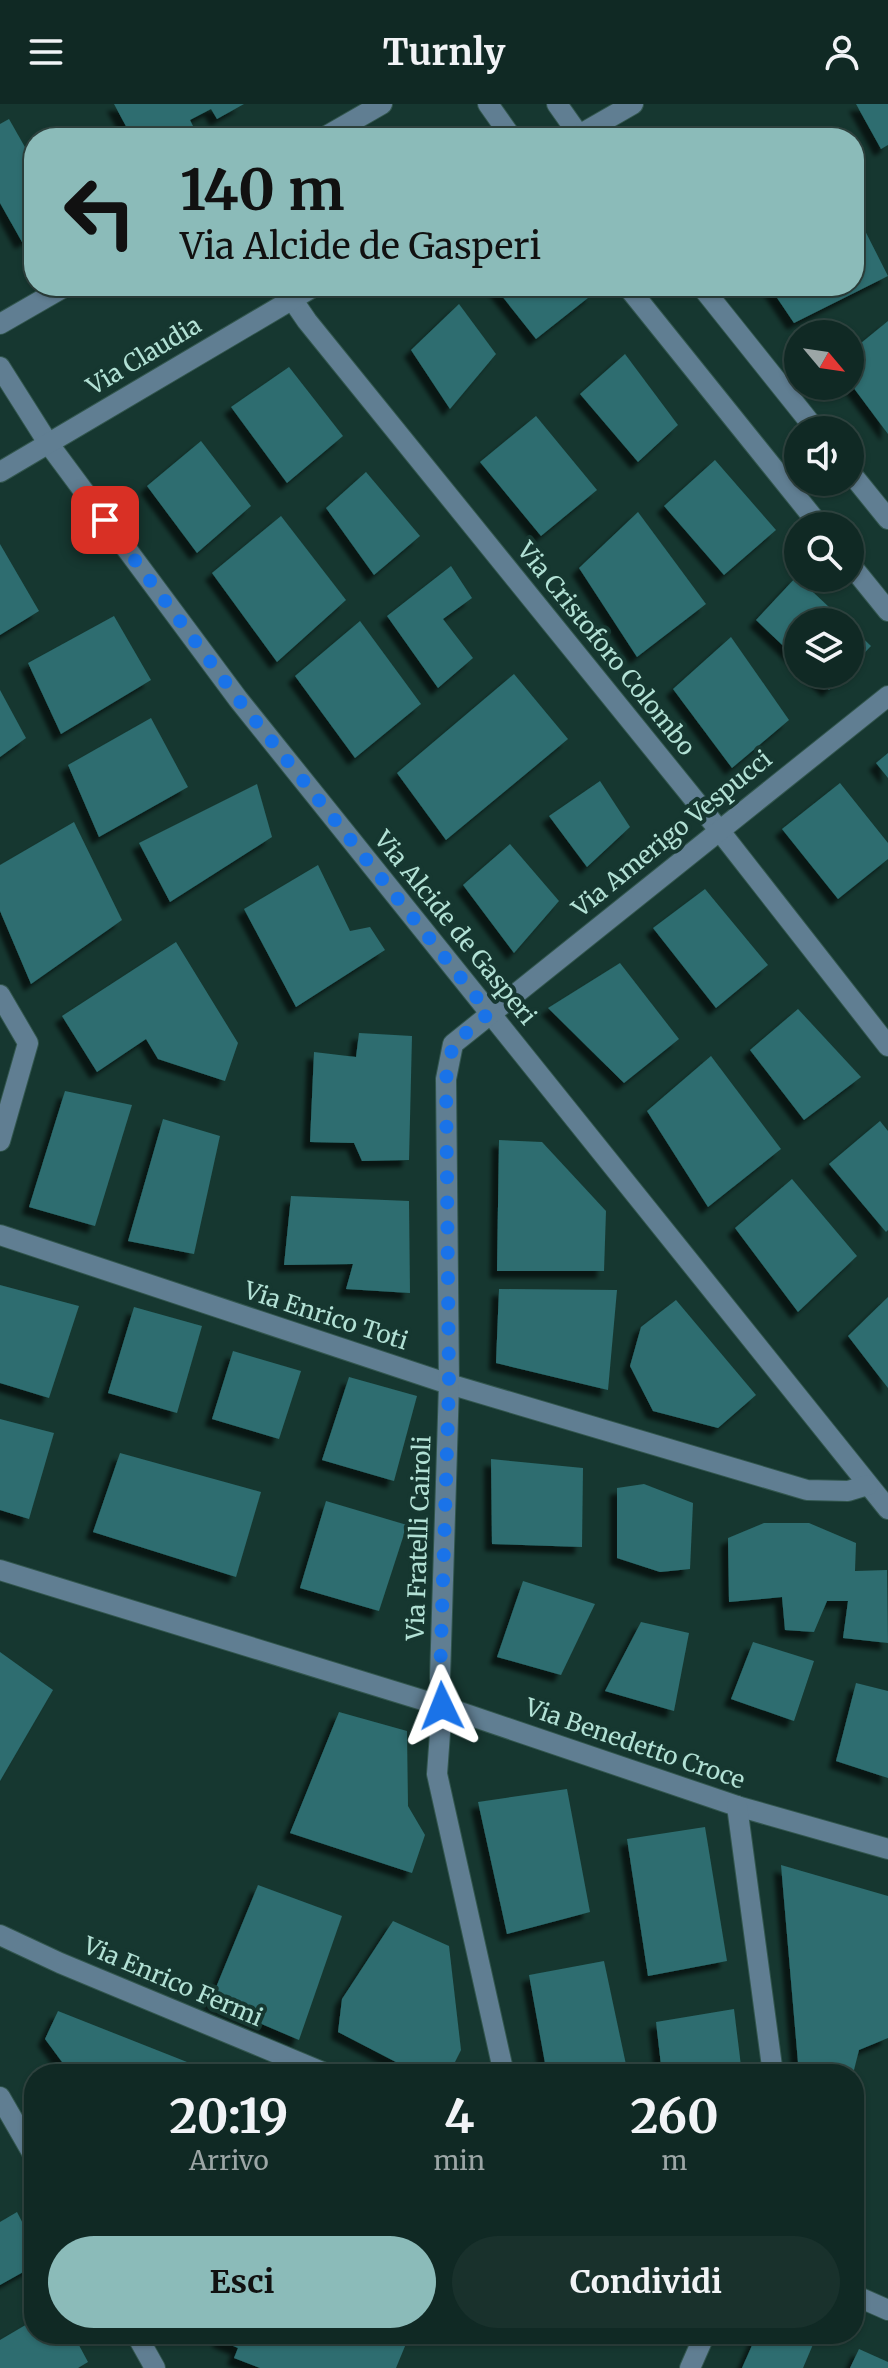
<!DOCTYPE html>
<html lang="it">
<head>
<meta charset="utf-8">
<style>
  body { margin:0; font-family:Merriweather,serif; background:#19312c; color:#f1f3f6; height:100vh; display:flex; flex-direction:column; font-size:30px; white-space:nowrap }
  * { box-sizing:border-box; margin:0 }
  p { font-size:26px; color:#9ca6a6 }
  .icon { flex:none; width:44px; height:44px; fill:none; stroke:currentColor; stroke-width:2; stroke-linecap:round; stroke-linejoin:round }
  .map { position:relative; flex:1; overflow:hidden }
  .drawer { position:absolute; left:24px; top:1960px; width:840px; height:280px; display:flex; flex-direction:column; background:#102924; border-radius:32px; box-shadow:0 2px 6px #0004,0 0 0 2px #304541 }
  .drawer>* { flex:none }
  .hud { position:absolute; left:24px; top:24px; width:840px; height:168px; border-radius:32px; box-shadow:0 2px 6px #0004,0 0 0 2px #304541; background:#8bbbb9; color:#111; overflow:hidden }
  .needle { width:52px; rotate:119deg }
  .buttons { position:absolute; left:784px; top:216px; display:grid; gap:16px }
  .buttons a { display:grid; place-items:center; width:80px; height:80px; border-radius:50%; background:#102924; box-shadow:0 2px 6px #0004,0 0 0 2px #304541; font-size:40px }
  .pin { position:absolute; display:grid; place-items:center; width:68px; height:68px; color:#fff; margin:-34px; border-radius:16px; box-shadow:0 4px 12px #0006 }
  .me { position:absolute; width:88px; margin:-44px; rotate:358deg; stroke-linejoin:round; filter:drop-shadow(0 0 6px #0008) }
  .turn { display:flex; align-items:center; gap:28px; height:168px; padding:0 24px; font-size:36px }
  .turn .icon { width:104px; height:104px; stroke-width:2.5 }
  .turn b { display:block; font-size:56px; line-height:68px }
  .eta { display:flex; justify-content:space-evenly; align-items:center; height:136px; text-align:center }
  .eta b { font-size:48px; font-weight:700; line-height:56px }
  .action { display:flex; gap:16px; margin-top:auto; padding:16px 24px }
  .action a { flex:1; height:92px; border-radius:48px; background:#8bbbb9; color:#111; font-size:32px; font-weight:700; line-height:92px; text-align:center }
  .action a+a { background:#19312c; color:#f1f3f6 }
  header { display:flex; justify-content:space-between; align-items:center; height:104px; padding:0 24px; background:#102924; font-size:36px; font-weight:700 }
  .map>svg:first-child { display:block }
  .building { fill:#2d6d6f; filter:url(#shadow) }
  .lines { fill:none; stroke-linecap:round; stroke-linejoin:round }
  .minor-casing { stroke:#32564e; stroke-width:22 }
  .minor { stroke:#607e92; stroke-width:20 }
  .route { stroke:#1a73e8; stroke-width:14; stroke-dasharray:0 25.2 }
  .labels { text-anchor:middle; stroke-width:8; stroke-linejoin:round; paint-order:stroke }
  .street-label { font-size:24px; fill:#b2e1d5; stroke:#163730 }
</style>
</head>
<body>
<header><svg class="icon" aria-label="menu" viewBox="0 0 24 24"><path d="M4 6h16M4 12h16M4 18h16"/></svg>Turnly<svg class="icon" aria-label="person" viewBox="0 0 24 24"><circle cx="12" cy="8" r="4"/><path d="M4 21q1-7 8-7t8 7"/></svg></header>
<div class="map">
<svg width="888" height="2264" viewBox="0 0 888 2264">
  <defs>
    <filter id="shadow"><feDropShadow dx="-7" dy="7" stdDeviation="2" flood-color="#0009"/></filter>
  </defs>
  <rect width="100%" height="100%" fill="#163730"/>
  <g class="building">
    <path d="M114,0H244L217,15L211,5L190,16L196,28L185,34H139L133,23L128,26Z"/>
    <path d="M856,0H888V41L881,45Z"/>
    <path d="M9,15L34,59V131L22,138L0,99V20Z"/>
    <path d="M799,23L805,34H778Z"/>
    <path d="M854,105L888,172L794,219L769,182H854Z"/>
    <path d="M494,182H586L593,190L536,235Z"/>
    <path d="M459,200L496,250L450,305L411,246Z"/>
    <path d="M888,217V330L850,279V248Z"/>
    <path d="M625,250L678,321L638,358L580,290Z"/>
    <path d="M289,263L343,332L287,379L231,303Z"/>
    <path d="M536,312L597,386L541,432L480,358Z"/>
    <path d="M201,337L251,402L197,449L147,382Z"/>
    <path d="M715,356L776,426L724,471L664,402Z"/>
    <path d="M366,368L420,432L374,471L326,404Z"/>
    <path d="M638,408L706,500L637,553L579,464Z"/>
    <path d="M281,412L346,496L277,558L212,469Z"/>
    <path d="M0,440L39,507L0,531Z"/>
    <path d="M451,462L472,494L443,515L473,554L438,584L387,512Z"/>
    <path d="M798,471V474L845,518H798V556L756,516Z"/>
    <path d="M114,512L151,576L61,630L28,559Z"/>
    <path d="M360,517L421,600L355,654L295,572Z"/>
    <path d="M850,522L871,542L850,564Z"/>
    <path d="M731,533L789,616L732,664L673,585Z"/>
    <path d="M514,570L568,635L446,736L397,669Z"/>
    <path d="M813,570H844L829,586Z"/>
    <path d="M0,586L26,634L0,653Z"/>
    <path d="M151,614L188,683L99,733L68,661Z"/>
    <path d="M888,649V674L876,659Z"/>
    <path d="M600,677L630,723L587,763L549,712Z"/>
    <path d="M840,679L888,739V755L838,795L782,725Z"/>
    <path d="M257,680L272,733L170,798L139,739Z"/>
    <path d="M74,718L122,816L31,880L0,807V761Z"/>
    <path d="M510,740L559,797L514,849L463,781Z"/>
    <path d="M318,761L350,827L370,823L385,846L296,903L244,805Z"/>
    <path d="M705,785L768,861L716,904L653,824Z"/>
    <path d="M176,838L238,939L225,977L158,955L146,935L97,968L62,912Z"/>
    <path d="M620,859L679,935L624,979L548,904Z"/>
    <path d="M798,905L861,973L804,1016L750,946Z"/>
    <path d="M359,929L412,932L409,1056L362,1057L354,1039L310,1038L314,948L356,953Z"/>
    <path d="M711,952L781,1045L708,1103L647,1007Z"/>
    <path d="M65,987L132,1001L95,1122L29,1103Z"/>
    <path d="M163,1015L220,1032L194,1150L128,1137Z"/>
    <path d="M880,1017L888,1027V1126L886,1128L829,1060Z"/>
    <path d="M499,1036L542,1038L606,1107L604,1167H497Z"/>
    <path d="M792,1075L857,1152L798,1208L735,1124Z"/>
    <path d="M291,1092L409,1097L410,1189L346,1185L353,1160L284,1161Z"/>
    <path d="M0,1181L79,1202L49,1294L0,1279Z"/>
    <path d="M499,1185L617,1186L608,1286L496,1259Z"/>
    <path d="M888,1193V1284L848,1232Z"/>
    <path d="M676,1196L756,1291L718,1324L653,1307L630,1262L641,1223Z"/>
    <path d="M134,1203L202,1222L177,1309L108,1289Z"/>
    <path d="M233,1247L301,1267L279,1335L212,1315Z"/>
    <path d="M349,1273L417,1292L394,1377L322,1356Z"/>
    <path d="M0,1315L54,1329L29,1415L0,1406Z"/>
    <path d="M120,1349L261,1388L236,1473L93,1428Z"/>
    <path d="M491,1355L583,1364L582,1443L492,1440Z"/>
    <path d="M644,1380L693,1399L690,1465L660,1468L617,1454V1384Z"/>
    <path d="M326,1397L407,1421L379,1507L300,1484Z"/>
    <path d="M764,1419H809L856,1439L855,1467L887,1466L888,1539L843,1534L848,1497H827L814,1528L785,1526L782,1493L729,1498L728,1434Z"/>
    <path d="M523,1477L595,1500L561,1571L497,1553Z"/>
    <path d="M641,1518L689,1529L674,1607L605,1587Z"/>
    <path d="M753,1538L814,1557L794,1617L731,1595Z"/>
    <path d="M0,1548L53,1586L0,1677Z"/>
    <path d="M856,1579L888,1587V1674L836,1657Z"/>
    <path d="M339,1608L407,1627L408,1702L425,1731L412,1769L290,1729Z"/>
    <path d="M567,1685L590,1808L507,1830L478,1698Z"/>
    <path d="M705,1723L727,1857L648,1872L627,1735Z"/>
    <path d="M781,1761L888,1792V1934L859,1946L854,1966L837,1970H799Z"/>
    <path d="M258,1781L342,1812L299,1936L210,1898Z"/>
    <path d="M393,1817L449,1842L461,1946L449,1970H419L338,1928L342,1895Z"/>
    <path d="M604,1857L628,1970H547L529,1871Z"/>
    <path d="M734,1905L742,1970H662L656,1918Z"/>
    <path d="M58,1907L187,1958L182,1970H88L65,1962L45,1935Z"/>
    <path d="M17,2108L34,2141V2162L0,2181V2118Z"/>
    <path d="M34,2216V2230H73L88,2258L78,2264H0V2236Z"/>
    <path d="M222,2230H410L396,2264H260L234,2254L238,2244L219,2236Z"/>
    <path d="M757,2230H814L817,2231L803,2264H742Z"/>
    <path d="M859,2245L888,2258V2264H850Z"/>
  </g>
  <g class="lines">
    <g class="minor-casing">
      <g id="minor">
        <path d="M488,0L512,34"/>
        <path d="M557,0L581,34"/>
        <path d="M323,34L382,0"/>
        <path d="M574,34L633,0"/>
        <path d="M283,182L307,217L719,726L888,942"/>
        <path d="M627,182L820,422"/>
        <path d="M701,182L816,326"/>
        <path d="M0,220L66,182"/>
        <path d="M0,263L48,339L238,595L888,1405"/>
        <path d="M0,368L315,182"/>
        <path d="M850,368L888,415"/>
        <path d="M850,460L888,507"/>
        <path d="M0,891L28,939L0,1037"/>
        <path d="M0,1131L449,1280L807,1386L848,1387L868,1381"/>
        <path d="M0,1466L442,1602L737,1702L888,1745"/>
        <path d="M737,1702L773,1970"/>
        <path d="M0,1831L60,1859L327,1970"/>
        <path d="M504,1970L437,1670L442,1602L440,1574L449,1280L446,975L453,940L888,592"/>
        <path d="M0,1993L34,2052"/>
        <path d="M854,2191L888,2206"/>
        <path d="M136,2230L155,2264"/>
        <path d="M690,2264L705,2230"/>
      </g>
    </g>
    <use href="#minor" class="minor"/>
  </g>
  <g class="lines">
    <path class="route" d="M105,416L238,595L489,909L453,940L446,975L449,1280L440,1574L442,1602"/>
  </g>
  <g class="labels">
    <g class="street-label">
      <text transform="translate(144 252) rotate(-31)" y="8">Via Claudia</text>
      <text transform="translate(606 545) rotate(51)" y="8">Via Cristoforo Colombo</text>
      <text transform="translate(672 730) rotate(-39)" y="8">Via Amerigo Vespucci</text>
      <text transform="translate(455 824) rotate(51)" y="8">Via Alcide de Gasperi</text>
      <text transform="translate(326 1212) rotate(18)" y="8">Via Enrico Toti</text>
      <text transform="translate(419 1434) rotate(-88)" y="8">Via Fratelli Cairoli</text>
      <text transform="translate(635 1640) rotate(19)" y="8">Via Benedetto Croce</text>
      <text transform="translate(173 1878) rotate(23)" y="8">Via Enrico Fermi</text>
    </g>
  </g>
</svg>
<div class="buttons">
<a><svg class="needle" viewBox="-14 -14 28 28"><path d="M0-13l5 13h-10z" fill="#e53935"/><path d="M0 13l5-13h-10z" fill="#9ca6a6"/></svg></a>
<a><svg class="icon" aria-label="sound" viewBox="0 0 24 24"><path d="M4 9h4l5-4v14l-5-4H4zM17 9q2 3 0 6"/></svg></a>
<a><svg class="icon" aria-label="search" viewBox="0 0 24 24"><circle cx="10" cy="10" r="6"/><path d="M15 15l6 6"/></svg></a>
<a><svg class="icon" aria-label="layers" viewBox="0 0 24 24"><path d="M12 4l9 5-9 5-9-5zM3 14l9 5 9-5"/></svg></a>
</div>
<div class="pin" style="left:105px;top:416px;background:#d93025"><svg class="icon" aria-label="arrive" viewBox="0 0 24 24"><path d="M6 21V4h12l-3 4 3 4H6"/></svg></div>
<svg class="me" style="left:442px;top:1602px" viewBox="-20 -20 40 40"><path d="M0-17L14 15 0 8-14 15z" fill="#1a73e8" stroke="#fff" stroke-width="4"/></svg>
<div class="hud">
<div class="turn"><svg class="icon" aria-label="left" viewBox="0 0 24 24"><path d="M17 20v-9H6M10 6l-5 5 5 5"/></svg><div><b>140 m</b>Via Alcide de Gasperi</div></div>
</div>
<section class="drawer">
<div class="eta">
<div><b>20:19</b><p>Arrivo</p></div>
<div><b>4</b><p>min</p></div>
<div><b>260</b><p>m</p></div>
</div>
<div class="action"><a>Esci</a><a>Condividi</a></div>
</section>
</div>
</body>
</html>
